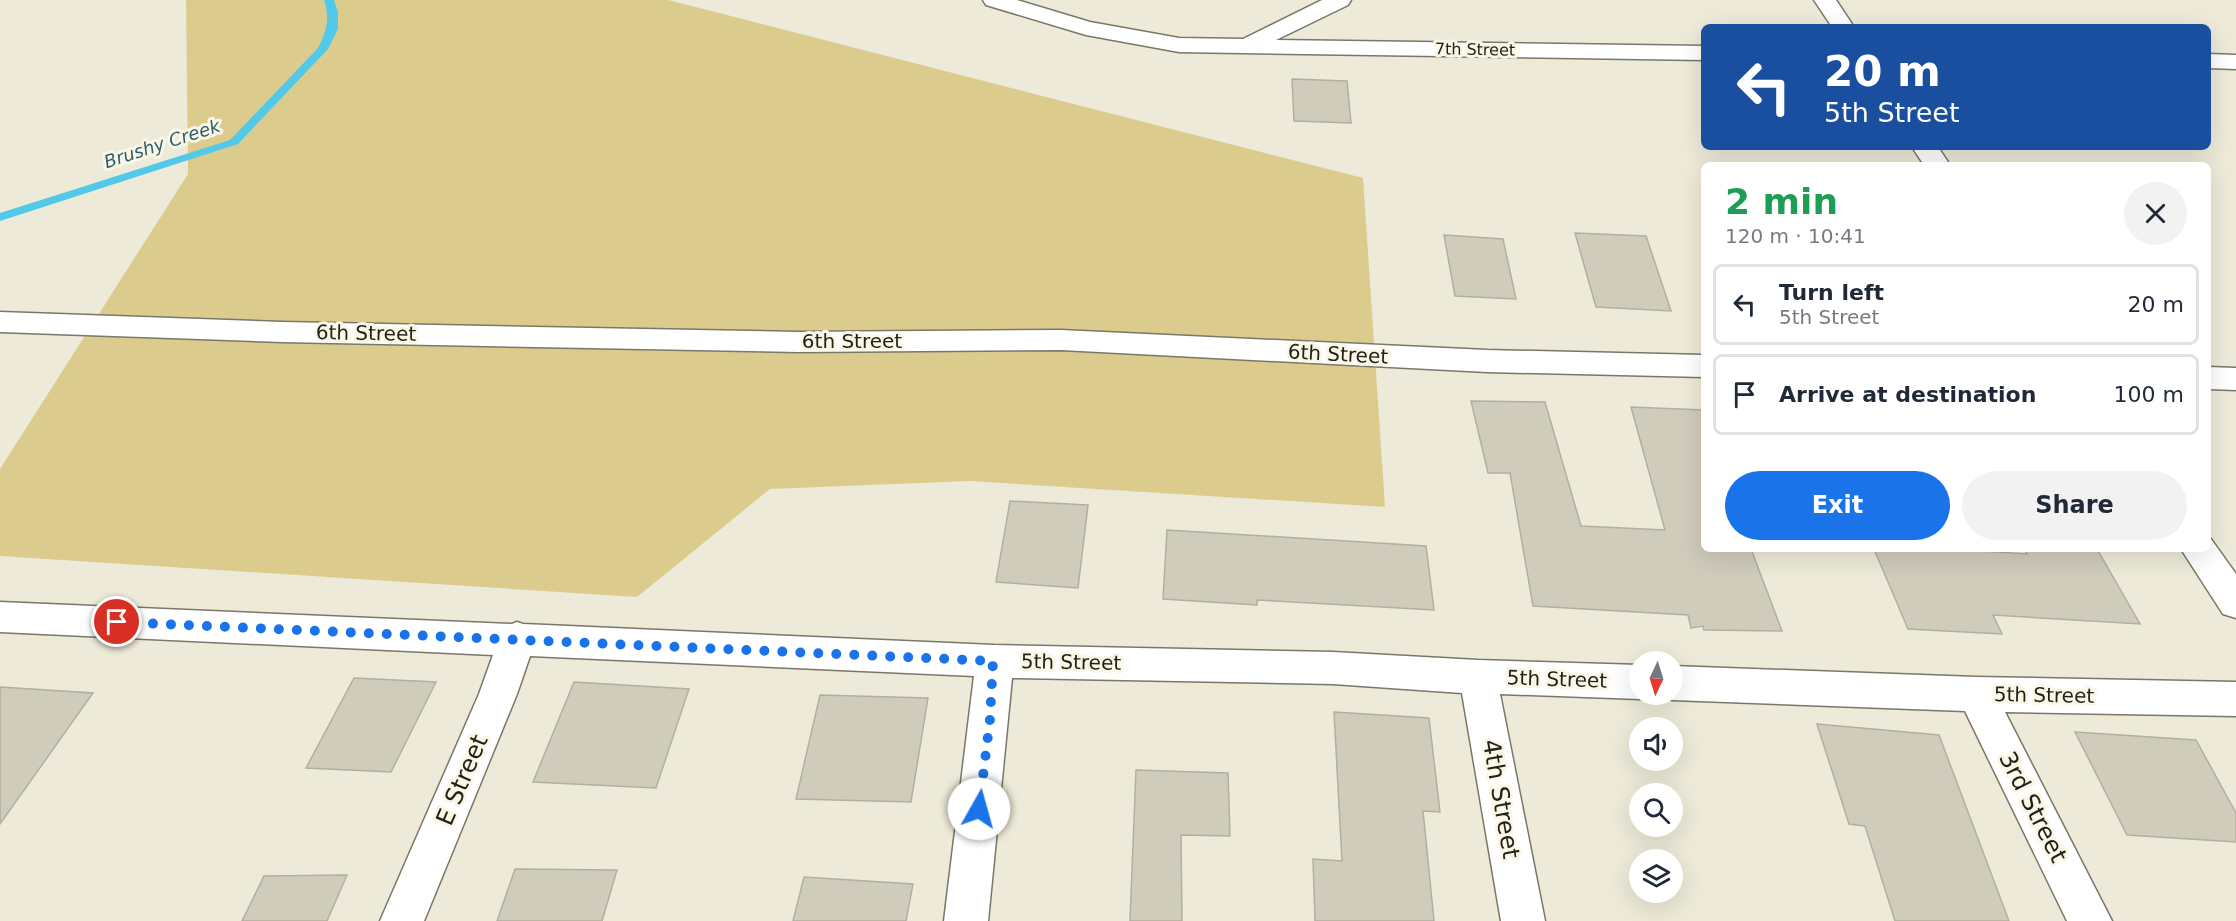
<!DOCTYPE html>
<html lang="en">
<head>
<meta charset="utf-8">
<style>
  body { margin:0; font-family:"DejaVu Sans",sans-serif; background:#f2f2f3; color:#1f2937; height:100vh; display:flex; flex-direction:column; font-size:22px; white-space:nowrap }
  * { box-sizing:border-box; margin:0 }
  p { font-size:20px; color:#747a83 }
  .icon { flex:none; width:33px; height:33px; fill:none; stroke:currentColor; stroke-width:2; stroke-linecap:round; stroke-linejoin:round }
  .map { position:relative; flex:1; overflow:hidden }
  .panel { position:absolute; left:1701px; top:162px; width:510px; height:390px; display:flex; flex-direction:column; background:#fff; border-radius:9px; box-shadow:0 6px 24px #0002 }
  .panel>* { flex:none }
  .top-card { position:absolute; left:1701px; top:24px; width:510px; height:126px; border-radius:9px; box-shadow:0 6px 24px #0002; background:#1a4fa0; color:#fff; overflow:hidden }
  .needle { width:39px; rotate:184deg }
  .fabs { position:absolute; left:1629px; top:651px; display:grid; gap:12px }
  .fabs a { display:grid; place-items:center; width:54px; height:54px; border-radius:50%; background:#fff; box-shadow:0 6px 24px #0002; font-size:30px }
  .pin { position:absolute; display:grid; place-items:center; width:51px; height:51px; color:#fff; margin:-26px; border:3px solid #fff; border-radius:50%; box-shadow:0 2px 6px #0007 }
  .me { position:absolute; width:66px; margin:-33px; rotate:7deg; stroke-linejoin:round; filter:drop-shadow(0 0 4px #0008) }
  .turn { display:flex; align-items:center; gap:21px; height:126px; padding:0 24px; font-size:27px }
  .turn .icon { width:78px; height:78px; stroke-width:2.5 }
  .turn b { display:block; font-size:42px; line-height:51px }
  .round { display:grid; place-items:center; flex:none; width:63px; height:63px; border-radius:32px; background:#f2f2f3 }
  .summary { display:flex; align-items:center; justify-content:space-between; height:102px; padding:0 24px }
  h1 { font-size:36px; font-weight:700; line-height:45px; color:#1e9e55 }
  .action { display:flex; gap:12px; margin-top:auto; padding:12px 24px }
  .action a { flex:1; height:69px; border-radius:36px; background:#1a73e8; color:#fff; font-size:24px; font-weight:700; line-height:69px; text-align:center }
  .action a+a { background:#f2f2f3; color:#1f2937 }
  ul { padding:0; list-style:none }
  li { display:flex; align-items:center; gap:18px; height:81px; margin:0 12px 9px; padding:0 12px; border:3px solid #e0e1e3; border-radius:9px }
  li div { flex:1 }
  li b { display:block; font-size:22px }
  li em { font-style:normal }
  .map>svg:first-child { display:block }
  .green { fill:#dbcc8d }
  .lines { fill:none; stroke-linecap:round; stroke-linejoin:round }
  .stream { fill:#52c9e9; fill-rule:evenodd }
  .building { fill:#d0ccbc; stroke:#b2af9f; stroke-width:1.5 }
  .minor-casing { stroke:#7a7768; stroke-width:3 }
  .minor { fill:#fff; fill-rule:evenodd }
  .route { stroke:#1a73e8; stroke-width:10; stroke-dasharray:0 18 }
  .labels { text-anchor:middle; stroke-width:6; stroke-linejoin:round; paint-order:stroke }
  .far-street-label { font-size:16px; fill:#201f19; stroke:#fbf7e6 }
  .far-water-label { font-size:18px; font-style:italic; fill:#2d5e6c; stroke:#fbf7e6 }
  .street-label { font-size:20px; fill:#201f19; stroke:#fbf7e6 }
  .near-street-label { font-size:24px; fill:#201f19; stroke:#fbf7e6 }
</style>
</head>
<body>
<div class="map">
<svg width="2236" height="921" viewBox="0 0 2236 921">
  <rect width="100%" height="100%" fill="#edead9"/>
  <path class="green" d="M186,0H668L1363,178L1385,507L970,481L770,489L637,597L0,556V469L188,174Z"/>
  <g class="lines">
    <path class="stream" d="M324,0H334L338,12V29L328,49L238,144L0,221V213L230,140L318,48C327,30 330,19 324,0Z"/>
  </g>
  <g class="building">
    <path d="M1292,79L1347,81L1351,123L1294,121Z"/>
    <path d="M1575,233L1646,236L1671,311L1596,307Z"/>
    <path d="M1444,235L1503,239L1516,299L1455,296Z"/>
    <path d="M1471,401L1545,402L1581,526L1665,530L1631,407L1704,410V549H1751L1782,631L1704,630L1703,626L1691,628L1688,615L1533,606L1510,473H1488Z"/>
    <path d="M1010,501L1088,505L1078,588L996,582Z"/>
    <path d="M1167,530L1426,546L1434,610L1257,600V605L1163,599Z"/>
    <path d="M1874,549H1949L2027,554L2024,549H2097L2140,624L1993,615L2002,634L1908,629Z"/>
    <path d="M354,678L436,682L391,772L306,768Z"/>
    <path d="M574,682L689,689L656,788L533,782Z"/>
    <path d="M0,687L93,693L0,824Z"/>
    <path d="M820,695L928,698L911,802L796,799Z"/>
    <path d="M1334,712L1429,718L1440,812L1423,811L1434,921H1315L1313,859L1342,861Z"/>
    <path d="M1817,724L1939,735L2009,921H1895L1865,826L1849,824Z"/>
    <path d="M2075,732L2196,740L2236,813V842L2127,835Z"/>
    <path d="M1136,770L1228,773L1230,836L1181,835L1182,921H1130Z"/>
    <path d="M515,869L617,870L602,921H497Z"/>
    <path d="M347,875L327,921H242L264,876Z"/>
    <path d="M804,877L913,884L906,921H793Z"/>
  </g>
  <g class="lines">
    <g class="minor-casing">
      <g id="minor">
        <path d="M983,0H1017L1090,22L1179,38L1243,39L1322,0H1351L1348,5L1276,40L1704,46V60L1179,52L1086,35L986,5Z"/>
        <path d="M1814,0H1836L1854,27H1832Z"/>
        <path d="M2208,54L2236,55V69L2208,68Z"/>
        <path d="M1912,147H1938L1950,165H1924Z"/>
        <path d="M0,312L282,322L798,332L1061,330L1487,350L1704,355V377L1487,372L1061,350L798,352L282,342L0,332Z"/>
        <path d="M2208,367L2236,368V390L2208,389Z"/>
        <path d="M2208,538L2211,539L2236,574V618L2223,614L2181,549H2208Z"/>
        <path d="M0,602L512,624L517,622L523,624L994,645L1333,652L1478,660L1640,665V694H1652L1640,699L1500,694L1545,921H1501L1462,693L1333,684L1012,678L988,921H944L974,676L530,656L517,694L424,921H380L479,694L493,655L0,632Z"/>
        <path d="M1672,666L1976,677L2236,682V716L2005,712L2112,921H2067L1965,711L1672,700L1658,694H1672Z"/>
      </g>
    </g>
    <use href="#minor" class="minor"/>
  </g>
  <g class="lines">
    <path class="route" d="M117,622L993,661L990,719L979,809"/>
  </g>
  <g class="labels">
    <g class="far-street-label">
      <text transform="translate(1475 49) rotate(1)" y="6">7th Street</text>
    </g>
    <g class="far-water-label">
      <text transform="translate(162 144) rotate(-18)" y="6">Brushy Creek</text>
    </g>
    <g class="street-label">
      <text transform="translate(366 333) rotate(1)" y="7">6th Street</text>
      <text x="852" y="348">6th Street</text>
      <text transform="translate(1338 354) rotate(3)" y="7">6th Street</text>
      <text transform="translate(1071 662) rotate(1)" y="7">5th Street</text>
      <text transform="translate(1557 679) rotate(2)" y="7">5th Street</text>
      <text transform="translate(2044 695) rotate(1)" y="7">5th Street</text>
    </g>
    <g class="near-street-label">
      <text transform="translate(462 780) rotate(-67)" y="8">E Street</text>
      <text transform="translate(1501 799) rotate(80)" y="8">4th Street</text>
      <text transform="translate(2033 807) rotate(63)" y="8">3rd Street</text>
    </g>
  </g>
</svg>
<div class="fabs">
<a><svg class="needle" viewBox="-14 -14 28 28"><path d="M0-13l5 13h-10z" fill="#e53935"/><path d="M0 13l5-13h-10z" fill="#747a83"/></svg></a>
<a><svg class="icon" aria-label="sound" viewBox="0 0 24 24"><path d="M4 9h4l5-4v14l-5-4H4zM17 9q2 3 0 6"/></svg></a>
<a><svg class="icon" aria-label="search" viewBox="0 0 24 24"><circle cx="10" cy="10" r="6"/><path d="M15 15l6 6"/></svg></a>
<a><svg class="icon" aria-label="layers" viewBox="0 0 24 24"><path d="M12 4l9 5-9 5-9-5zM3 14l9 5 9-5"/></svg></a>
</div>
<div class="pin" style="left:117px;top:622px;background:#d93025"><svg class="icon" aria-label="arrive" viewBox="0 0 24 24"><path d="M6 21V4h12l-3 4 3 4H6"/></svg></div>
<svg class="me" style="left:979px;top:809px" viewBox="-20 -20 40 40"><circle r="19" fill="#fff"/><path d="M0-13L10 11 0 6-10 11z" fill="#1a73e8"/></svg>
<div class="top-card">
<div class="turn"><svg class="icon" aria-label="left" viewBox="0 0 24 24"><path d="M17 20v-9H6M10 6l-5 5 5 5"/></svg><div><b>20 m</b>5th Street</div></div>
</div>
<section class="panel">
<div class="summary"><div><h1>2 min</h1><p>120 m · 10:41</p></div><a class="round"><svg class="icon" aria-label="close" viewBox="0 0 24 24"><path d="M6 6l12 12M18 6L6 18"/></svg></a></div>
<ul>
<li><svg class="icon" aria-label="left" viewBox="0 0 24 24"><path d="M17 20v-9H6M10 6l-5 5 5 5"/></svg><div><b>Turn left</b><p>5th Street</p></div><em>20 m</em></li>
<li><svg class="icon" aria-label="arrive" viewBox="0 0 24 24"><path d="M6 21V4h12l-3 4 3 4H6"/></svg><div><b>Arrive at destination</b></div><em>100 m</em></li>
</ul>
<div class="action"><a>Exit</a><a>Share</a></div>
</section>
</div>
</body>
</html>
